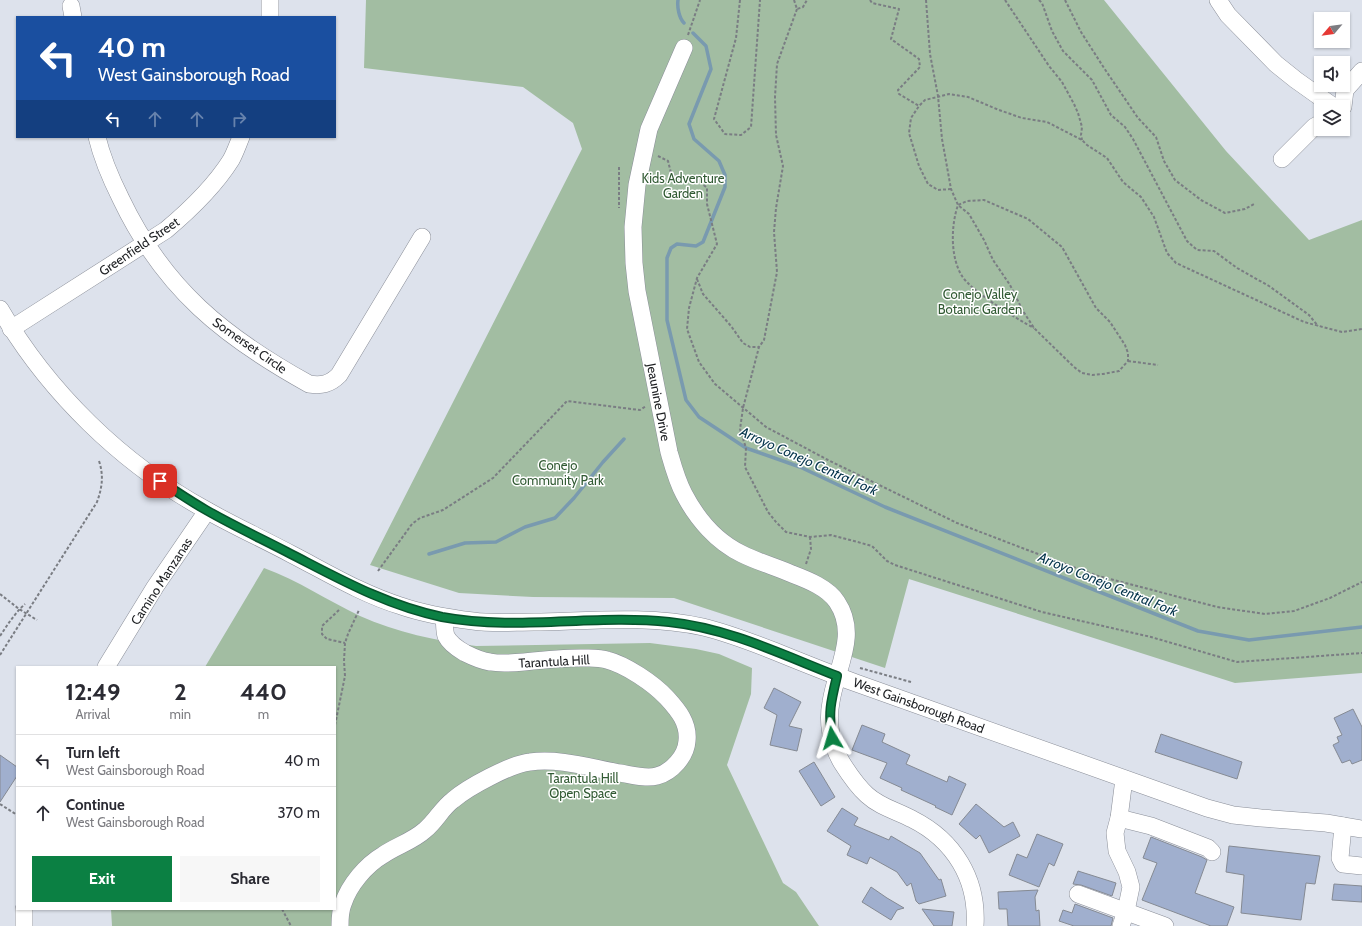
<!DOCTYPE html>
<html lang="en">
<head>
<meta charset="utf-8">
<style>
  body { margin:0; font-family:Cabin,sans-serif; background:#f7f7f7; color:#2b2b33; height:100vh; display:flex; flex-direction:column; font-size:15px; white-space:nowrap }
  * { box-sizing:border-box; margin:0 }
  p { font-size:13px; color:#7c7c81 }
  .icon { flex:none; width:22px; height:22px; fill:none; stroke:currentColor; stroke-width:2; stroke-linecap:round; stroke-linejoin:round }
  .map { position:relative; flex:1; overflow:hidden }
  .drawer { position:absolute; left:16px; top:666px; width:320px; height:244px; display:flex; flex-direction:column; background:#fff; border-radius:0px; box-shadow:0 1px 3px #0004 }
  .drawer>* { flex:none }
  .banner { position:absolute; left:16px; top:16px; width:320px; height:122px; border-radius:0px; box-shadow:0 1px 3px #0004; background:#1a4fa0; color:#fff; overflow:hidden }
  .needle { width:26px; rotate:241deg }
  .fabs { position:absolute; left:1314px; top:12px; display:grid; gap:8px }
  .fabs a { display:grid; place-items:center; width:36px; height:36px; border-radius:0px; background:#fff; box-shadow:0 1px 3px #0004; font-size:20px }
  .pin { position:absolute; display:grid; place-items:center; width:34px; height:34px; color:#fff; margin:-17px; border-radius:8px; box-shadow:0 2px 6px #0006 }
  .me { position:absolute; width:44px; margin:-22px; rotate:353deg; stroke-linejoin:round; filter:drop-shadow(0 0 3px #0008) }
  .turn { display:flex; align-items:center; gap:14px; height:84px; padding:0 16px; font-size:18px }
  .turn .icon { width:52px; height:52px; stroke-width:2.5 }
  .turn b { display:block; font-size:28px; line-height:34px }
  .lanes { display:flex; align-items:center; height:38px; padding:0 16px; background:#0003; justify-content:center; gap:20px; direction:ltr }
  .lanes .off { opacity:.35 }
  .eta { display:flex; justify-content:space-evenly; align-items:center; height:68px; text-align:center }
  .eta b { font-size:24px; font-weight:700; line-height:28px }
  .cta { display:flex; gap:8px; margin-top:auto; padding:8px 16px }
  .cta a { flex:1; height:46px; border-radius:0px; background:#0b8043; color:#fff; font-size:16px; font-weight:700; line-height:46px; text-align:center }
  .cta a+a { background:#f7f7f7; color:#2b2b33 }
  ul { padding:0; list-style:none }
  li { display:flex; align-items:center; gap:12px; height:52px; padding:0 16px; border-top:1px solid #e1e1e2 }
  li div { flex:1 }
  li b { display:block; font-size:15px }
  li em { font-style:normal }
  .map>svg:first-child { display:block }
  .green { fill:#a2bda2 }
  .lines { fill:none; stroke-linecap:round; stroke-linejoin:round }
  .stream { stroke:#799aaf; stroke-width:3.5 }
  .building { fill:#a0afce; stroke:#858a93 }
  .minor-casing { stroke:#8a8e98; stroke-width:18 }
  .path { stroke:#7a7d83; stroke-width:2; stroke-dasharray:3 2; stroke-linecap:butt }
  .minor { stroke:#fff; stroke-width:17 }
  .route-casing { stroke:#07532c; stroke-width:10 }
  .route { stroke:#0b8043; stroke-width:7 }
  .labels { text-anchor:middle; stroke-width:3; stroke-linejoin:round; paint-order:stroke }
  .park-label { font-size:13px; fill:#315a33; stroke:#fff }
  .street-label { font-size:13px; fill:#1d1f22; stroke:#fff }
  .water-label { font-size:14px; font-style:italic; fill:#06354c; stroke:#fff }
</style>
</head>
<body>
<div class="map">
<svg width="1362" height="926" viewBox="0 0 1362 926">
  <rect width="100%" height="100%" fill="#dde2ec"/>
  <g class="green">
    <path d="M366,0H1104L1226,151L1309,240L1362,220V673L1235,683L909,579L885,668L674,598L533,597L459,593L370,565L582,149L573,123L523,87L364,68Z"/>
    <path d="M264,568C298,580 328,601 360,616C396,632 437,641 476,646L650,643L696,649L719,654L752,668L751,694L727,765L783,883L796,892L819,926H112L111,909H335V667H205Z"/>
  </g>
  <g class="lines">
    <g class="stream">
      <path d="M678,0C677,7 679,18 684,23"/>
      <path d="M693,33L706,46L711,69L689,124L694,139L719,161L725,175V187L703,242L696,246L677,244L671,248L667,258V320L686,400L699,417L746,448L800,467L885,507L1198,631L1249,640L1362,627"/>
      <path d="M429,554L465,543L496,542L525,527L555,518L574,498L603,462L624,439"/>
    </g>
  </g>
  <g class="building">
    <path d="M774,688L801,702L789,726L802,729L797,751L770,745L777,715L764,708Z"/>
    <path d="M1353,709L1362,727V760L1352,764L1350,760L1342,763L1333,745L1339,742L1337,737L1342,735L1334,718Z"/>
    <path d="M862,725L885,734L882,742L910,755L906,764L947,782L949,776L966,784L952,815L935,807L936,806L901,790L902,788L880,778L887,763L852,750Z"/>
    <path d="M1161,734L1242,762L1237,779L1155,752Z"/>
    <path d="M0,755L17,767V776L0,802Z"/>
    <path d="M814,762L835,797L821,806L799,771Z"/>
    <path d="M976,804L1004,827L1013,822L1020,836L989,853L980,835L976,839L959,824Z"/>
    <path d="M842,808L858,818L854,825L889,840L891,836L920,853L939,880L941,879L946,896L919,904L916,901L911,883L907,886L897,872L870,857L867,864L847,855L851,846L827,831Z"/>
    <path d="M1037,834L1063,844L1054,866L1049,863L1039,887L1009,875L1017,854L1027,858Z"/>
    <path d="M1151,837L1202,857L1207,860L1195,893L1234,907L1227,926H1211L1142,900L1157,863L1143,858Z"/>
    <path d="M1229,846L1320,856L1315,884L1306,883L1301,920L1241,913L1244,875L1226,872Z"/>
    <path d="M1078,871L1116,883L1112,896L1081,885L1073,884Z"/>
    <path d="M1334,884L1362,886V902L1332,900Z"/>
    <path d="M871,887L887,898L904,908L897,910L891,920L862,902Z"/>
    <path d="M1038,890L1035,897L1036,911L1039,910L1040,926H1008L1007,909H999L998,892Z"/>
    <path d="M1075,904L1113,918L1111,926H1074L1059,921L1063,910L1072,913Z"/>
    <path d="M922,909L954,912L952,926H934Z"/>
  </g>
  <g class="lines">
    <g class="minor-casing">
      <g id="minor">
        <path d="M1218,0L1228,15L1276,64L1296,80L1334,107"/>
        <path d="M71,6L73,17"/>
        <path d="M270,17V0"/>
        <path d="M684,48L649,129L637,185L633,227L634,263L637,291L669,452C673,466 677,481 684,494C697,519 717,542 742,554C758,562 776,567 792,574C808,580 828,588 837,602C859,635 836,668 831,702C827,722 831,745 842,763C849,774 857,786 867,795C880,807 897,811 912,819C954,840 978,879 975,926"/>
        <path d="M1343,107L1345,90L1362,71"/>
        <path d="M97,137C102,158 111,179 121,199C164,289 224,337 309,384C322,386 330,384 339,375L422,237"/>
        <path d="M1282,159L1314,127L1321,123"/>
        <path d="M0,309C48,392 122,464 206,510C234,526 263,539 291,554C326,572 362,594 401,606C424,614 449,618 473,621C493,624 514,622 534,622C590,621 648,615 703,627C728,633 751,642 774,651C801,662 828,673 856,683C973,725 1090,767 1207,808L1233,815L1261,818L1326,823L1362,829"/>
        <path d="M11,329L166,230C191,209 214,187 231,160C235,153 238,144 241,137"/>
        <path d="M106,667L155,587L207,511"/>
        <path d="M1119,818L1151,826L1208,848L1212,852"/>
        <path d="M1343,826L1340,858L1343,864L1362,866"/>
        <path d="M1078,894L1165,926"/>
        <path d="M24,926V909"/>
        <path d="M340,926C340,919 340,911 343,904C349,885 366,865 383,855C396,846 413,841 425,830C436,821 442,808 453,800C468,787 511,764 530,762C560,758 591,768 620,773C632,775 646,779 657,776C672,772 686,756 687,741C689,723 678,710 667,698C653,683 626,665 607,660C599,657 589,658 580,658C562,658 543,660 524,662C513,663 501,664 490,662C482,661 473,657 465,653C458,649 450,644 446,636C444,630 445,623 444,617"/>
        <path d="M1121,926L1126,911L1131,887L1127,872L1117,851L1115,833L1119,818L1124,779"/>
      </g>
    </g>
    <g class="path">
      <path d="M740,0L736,38L714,119L725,134L741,135L751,127L760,0"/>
      <path d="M794,0L797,9L803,7L807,0"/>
      <path d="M870,0L872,3L899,9L891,39L919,59L920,67L898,90L899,94L919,106"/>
      <path d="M926,0L930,54L938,96L942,139L951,189L958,205L969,214L984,240L993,260L1010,285L1023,311L1034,328L1074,367L1082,373L1092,375L1103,374L1119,371L1128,361V353L1125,345L1110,322L1096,308L1062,247L1028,219L984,200L967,201L958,205C951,225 950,257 962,276C972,292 1017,319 1034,328"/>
      <path d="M1005,0L1049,66L1062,82L1074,104L1078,113L1082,127L1081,135L1082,140"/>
      <path d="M1039,0L1042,3L1052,31L1063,51L1092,80L1111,115L1125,127L1133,139L1187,241L1197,250L1214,251L1237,268L1269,286L1309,315L1318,326"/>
      <path d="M1065,0L1081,32L1104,68L1138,118L1156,137L1164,161L1175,180L1201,200L1225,213L1245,209L1254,204"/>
      <path d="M797,9L777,64L775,97L776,135L783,166L776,208L774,232L777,272L764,340L759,347L743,408L740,429L746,448L745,467L768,512L776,522L786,532L810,537L831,535L854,541L872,546L887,561L895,565L1042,612L1151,637L1237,662L1362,653"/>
      <path d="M688,35L700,0"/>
      <path d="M658,156L668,161L671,173L673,175L696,178L707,188V204L717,244L697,278L689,308L687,329L699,362L715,384L766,427L828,460L957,523L1030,551L1095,575L1217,607L1265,614L1294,611L1330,598L1362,582"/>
      <path d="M619,167V208"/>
      <path d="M951,189L938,190L928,184L919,166L909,133L911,118L919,106L925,100L949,94L968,97L999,110L1022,118L1047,122L1082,140L1087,145L1107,158L1123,182L1141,197L1154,217L1167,253L1176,263L1304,322L1342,332L1362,329"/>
      <path d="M697,279L703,294L731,326L743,343L750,347H759"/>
      <path d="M1128,361L1158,365"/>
      <path d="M806,564L811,549L810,537"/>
      <path d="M378,571L412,524L420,518L443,510L493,478L567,401L640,410L646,406"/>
      <path d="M0,594L19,609L37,620"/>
      <path d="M339,610L322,626V634L327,639L345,643"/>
      <path d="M0,636C8,624 15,613 25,604"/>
      <path d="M0,655L97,502C102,488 104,476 99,461"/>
      <path d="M860,668L911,682"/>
      <path d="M335,725L345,676L344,661L345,643L348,634L359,610"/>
      <path d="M0,804L17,815"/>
      <path d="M282,909L291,926"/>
    </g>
    <use href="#minor" class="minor"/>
  </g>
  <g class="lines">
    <g class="route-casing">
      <path id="route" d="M160,481C176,491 190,501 206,510C232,525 260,538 287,552C338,578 385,605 442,617C517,631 594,614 669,622C728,628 783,655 837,676C831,701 828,712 832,738"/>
    </g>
    <use href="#route" class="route"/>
  </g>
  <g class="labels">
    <g class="park-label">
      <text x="683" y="183">Kids Adventure<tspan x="683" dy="15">Garden</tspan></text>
      <text x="980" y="299">Conejo Valley<tspan x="980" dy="15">Botanic Garden</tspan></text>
      <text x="558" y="470">Conejo<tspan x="558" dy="15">Community Park</tspan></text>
      <text x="583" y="783">Tarantula Hill<tspan x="583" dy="15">Open Space</tspan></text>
    </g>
    <g class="street-label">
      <text transform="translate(139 246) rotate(-34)" y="5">Greenfield Street</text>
      <text transform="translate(250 345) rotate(35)" y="5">Somerset Circle</text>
      <text transform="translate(659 402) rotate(79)" y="5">Jeaunine Drive</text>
      <text transform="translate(161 581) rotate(-57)" y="5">Camino Manzanas</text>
      <text transform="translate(554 661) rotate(-3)" y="5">Tarantula Hill</text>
      <text transform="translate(919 705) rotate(20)" y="5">West Gainsborough Road</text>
    </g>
    <g class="water-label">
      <text transform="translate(809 461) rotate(24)" y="5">Arroyo Conejo Central Fork</text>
      <text transform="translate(1108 584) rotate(22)" y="5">Arroyo Conejo Central Fork</text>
    </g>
  </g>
</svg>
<div class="fabs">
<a><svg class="needle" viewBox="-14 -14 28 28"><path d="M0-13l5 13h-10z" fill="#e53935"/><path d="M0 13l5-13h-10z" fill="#7c7c81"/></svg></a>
<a><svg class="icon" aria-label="sound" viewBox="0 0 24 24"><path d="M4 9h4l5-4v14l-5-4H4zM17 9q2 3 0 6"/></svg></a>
<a><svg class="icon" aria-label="layers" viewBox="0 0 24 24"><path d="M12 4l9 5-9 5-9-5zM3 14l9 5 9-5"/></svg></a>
</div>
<div class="pin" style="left:160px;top:481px;background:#d93025"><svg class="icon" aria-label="arrive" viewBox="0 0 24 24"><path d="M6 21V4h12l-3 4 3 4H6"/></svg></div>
<svg class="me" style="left:832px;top:738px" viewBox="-20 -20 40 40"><path d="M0-17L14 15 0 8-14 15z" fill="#0b8043" stroke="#fff" stroke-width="4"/></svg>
<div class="banner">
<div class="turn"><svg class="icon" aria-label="left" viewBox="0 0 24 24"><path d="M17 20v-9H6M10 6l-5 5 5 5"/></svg><div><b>40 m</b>West Gainsborough Road</div></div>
<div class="lanes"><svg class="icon" aria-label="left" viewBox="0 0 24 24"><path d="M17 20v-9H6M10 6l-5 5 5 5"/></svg><svg class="icon off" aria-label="ahead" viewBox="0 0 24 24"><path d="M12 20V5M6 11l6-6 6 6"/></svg><svg class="icon off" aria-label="ahead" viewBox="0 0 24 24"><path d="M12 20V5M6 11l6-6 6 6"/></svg><svg class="icon off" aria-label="right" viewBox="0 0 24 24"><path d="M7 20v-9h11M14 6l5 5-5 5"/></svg></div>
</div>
<section class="drawer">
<div class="eta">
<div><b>12:49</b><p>Arrival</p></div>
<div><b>2</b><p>min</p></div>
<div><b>440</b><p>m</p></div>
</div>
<ul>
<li><svg class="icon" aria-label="left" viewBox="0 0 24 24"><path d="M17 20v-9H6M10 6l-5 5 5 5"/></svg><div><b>Turn left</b><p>West Gainsborough Road</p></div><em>40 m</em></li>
<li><svg class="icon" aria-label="ahead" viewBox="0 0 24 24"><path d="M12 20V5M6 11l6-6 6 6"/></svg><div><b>Continue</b><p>West Gainsborough Road</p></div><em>370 m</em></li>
</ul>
<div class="cta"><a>Exit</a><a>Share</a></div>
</section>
</div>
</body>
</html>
